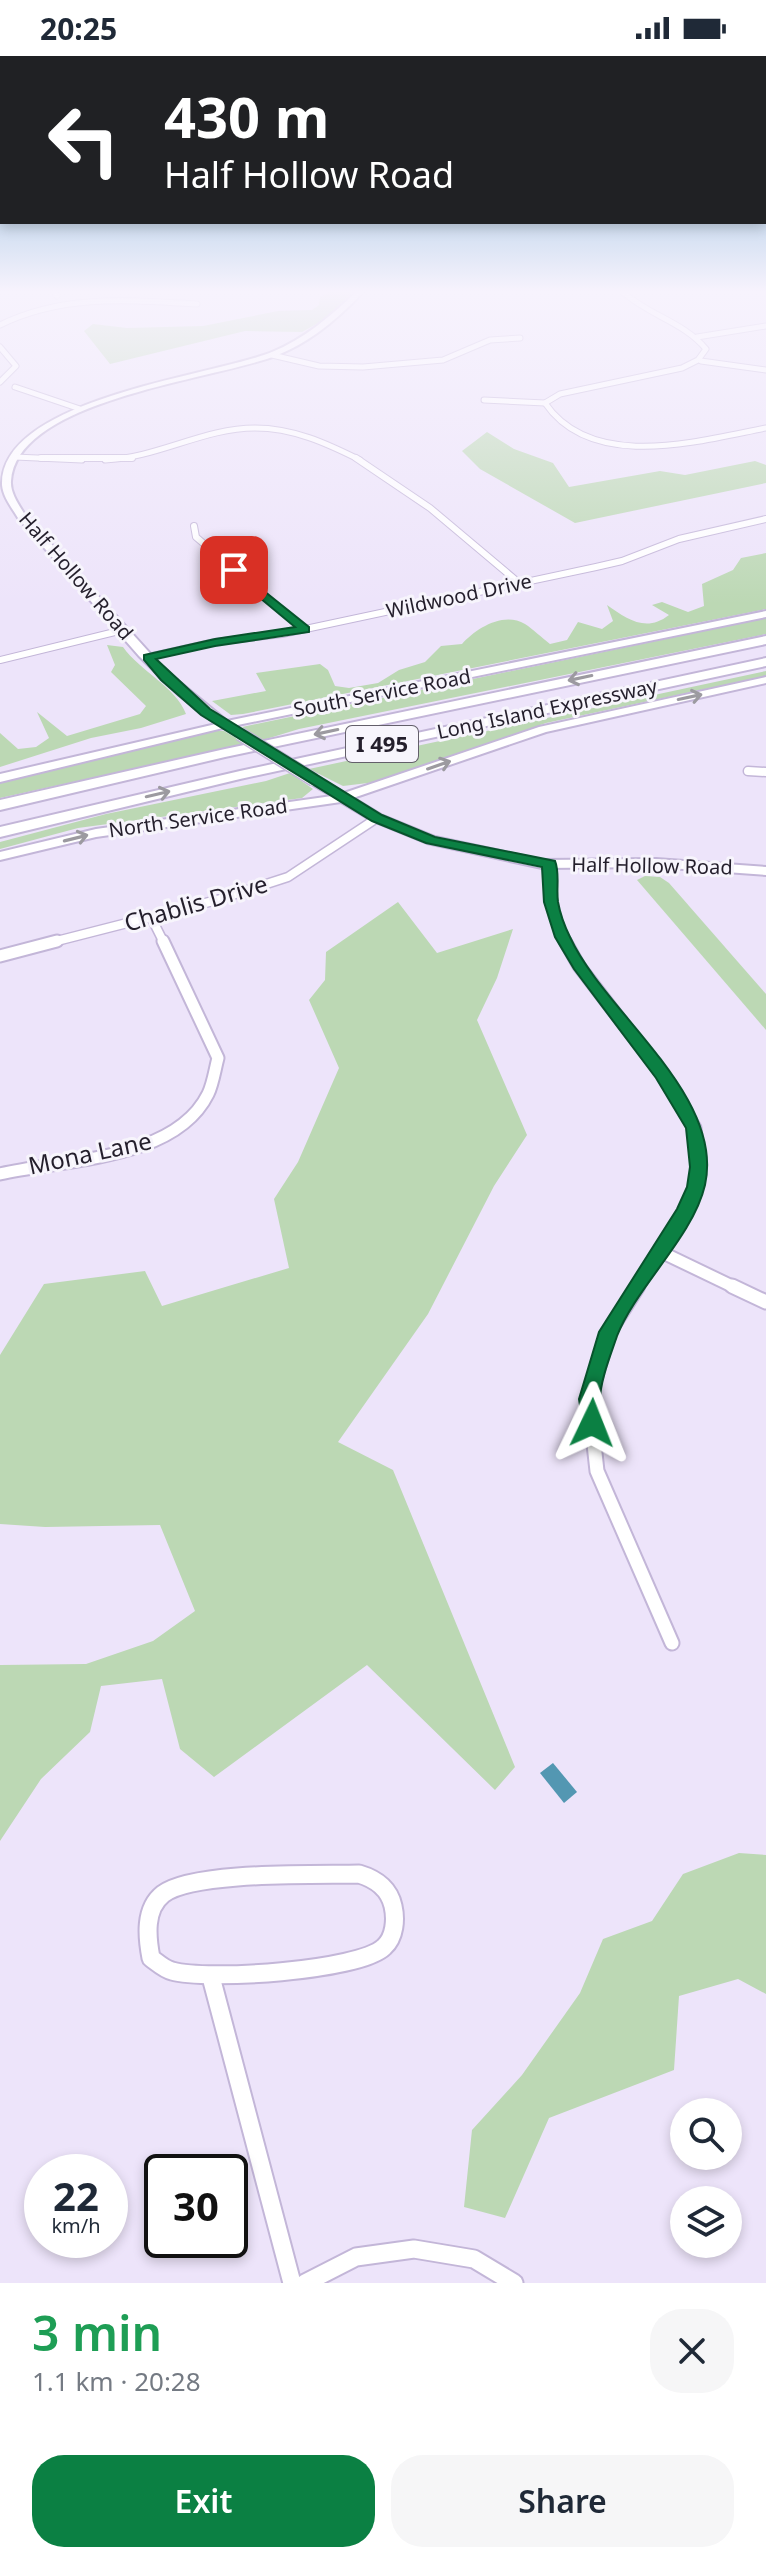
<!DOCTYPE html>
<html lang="en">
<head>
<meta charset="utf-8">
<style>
  body { margin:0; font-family:"Noto Sans",sans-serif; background:#f6f6f7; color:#1f2937; height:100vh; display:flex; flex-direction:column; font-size:30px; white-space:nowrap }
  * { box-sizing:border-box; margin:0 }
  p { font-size:26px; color:#747a83 }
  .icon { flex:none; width:44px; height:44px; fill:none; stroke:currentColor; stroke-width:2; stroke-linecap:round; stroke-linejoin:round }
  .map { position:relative; height:2227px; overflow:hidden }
  .drawer { display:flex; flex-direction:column; background:#fff; flex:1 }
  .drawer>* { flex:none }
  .banner { position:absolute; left:0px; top:0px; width:766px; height:168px; box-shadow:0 4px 12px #0003; background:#202124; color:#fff; overflow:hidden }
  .controls { position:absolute; left:670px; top:2042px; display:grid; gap:16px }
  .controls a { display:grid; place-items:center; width:72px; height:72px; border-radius:50%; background:#fff; box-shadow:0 4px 12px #0003; font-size:40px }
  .speed { position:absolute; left:24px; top:2098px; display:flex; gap:16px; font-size:40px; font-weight:700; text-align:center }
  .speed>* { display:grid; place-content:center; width:104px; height:104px; border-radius:50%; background:#fff; box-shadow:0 4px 12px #0003; line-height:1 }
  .speed small { font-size:20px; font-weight:400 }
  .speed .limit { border:4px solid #111; border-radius:12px; background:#fff; color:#111 }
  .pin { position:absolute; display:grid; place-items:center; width:68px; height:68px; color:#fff; margin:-34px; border-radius:16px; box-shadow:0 4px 12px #0006 }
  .me { position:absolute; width:88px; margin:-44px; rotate:2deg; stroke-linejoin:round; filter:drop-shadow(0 0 6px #0008) }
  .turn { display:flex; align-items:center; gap:28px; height:168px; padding:0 32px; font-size:36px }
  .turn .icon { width:104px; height:104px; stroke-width:2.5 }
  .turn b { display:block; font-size:56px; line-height:68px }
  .round { display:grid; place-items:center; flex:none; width:84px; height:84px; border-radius:32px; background:#f6f6f7 }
  .headline { display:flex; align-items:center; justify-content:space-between; height:136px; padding:0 32px }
  h1 { font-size:48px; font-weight:600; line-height:60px; color:#1e9e55 }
  .cta { display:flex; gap:16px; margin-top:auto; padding:16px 32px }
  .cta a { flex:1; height:92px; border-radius:32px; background:#0b8043; color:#fff; font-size:32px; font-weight:600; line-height:92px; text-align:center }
  .cta a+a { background:#f6f6f7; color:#1f2937 }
  .status { display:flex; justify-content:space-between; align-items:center; height:56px; padding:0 40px; background:#fff; direction:ltr }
  .status svg { height:22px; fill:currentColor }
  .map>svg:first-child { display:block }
  .green { fill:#bcd8b4 }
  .water { fill:#5397b2 }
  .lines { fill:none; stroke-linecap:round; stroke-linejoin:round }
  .street-far5-casing { stroke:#c3b6d8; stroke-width:7 }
  .street-far4-casing { stroke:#c3b6d8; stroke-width:8 }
  .street-far3-casing { stroke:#c3b6d8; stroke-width:11 }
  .street-far2-casing { stroke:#c3b6d8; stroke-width:15 }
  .street-far1-casing { stroke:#c3b6d8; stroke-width:17 }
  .street-casing { stroke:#c3b6d8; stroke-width:21 }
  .secondary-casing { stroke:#c3b6d8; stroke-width:4 }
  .highway-casing { stroke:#c3b6d8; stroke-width:4 }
  .street-far5 { stroke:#fff; stroke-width:5 }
  .street-far4 { stroke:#fff; stroke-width:6 }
  .street-far3 { stroke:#fff; stroke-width:8 }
  .street-far2 { stroke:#fff; stroke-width:11 }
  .street-far1 { stroke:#fff; stroke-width:13 }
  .street { stroke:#fff; stroke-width:17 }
  .secondary { fill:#fff; fill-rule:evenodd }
  .highway { fill:#fff; fill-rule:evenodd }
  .secondary-bridge-casing { stroke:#c3b6d8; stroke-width:15; stroke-linecap:butt }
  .secondary-bridge { stroke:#fff; stroke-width:12 }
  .oneway { stroke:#9c9aa0 }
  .route { fill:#0b8043; stroke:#07532c; stroke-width:2 }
  .labels { text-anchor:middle; stroke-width:6; stroke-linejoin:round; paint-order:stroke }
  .far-street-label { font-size:20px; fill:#241f2c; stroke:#f7f5fc }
  .shield { fill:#f7f5fc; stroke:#635f6a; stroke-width:2 }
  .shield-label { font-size:22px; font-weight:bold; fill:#241f2c }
  .street-label { font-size:24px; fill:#241f2c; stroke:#f7f5fc }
</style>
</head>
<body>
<div class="status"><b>20:25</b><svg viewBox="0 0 49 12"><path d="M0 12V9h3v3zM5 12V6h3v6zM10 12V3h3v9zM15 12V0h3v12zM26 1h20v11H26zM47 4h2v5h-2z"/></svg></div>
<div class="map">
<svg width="766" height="2227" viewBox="0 0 766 2227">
  <rect width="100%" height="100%" fill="#ede4fa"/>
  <g class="green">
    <path d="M329,236H352L331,260L302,276L245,275L110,308L84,275L93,268L127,272L203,270L278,255L312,254L319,249L320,241Z"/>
    <path d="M487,376L514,393L553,407L569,431L660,415L685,419L755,405L766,409V427L575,467L480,413L462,395Z"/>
    <path d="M766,497V553L243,658L231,659L212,645L266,635L256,617L320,608L328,614L335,630L349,632L378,627L399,614L425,606L441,590L462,588C476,572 504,555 525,568C533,573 542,582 550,588L567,584L578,566L602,573L613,565L607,549C627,563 646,577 669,559L652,549L662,546L688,556L704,550L702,528L733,514L741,502Z"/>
    <path d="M766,562V578L299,673L263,684L242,671Z"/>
    <path d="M107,589L123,591C140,615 176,631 186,658L141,672L91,682L0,711V677L18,693L36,691L49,682L37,656L67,680L140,658L146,650L111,616L115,609Z"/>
    <path d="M766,615V620L546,667L376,726L343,730L309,713Z"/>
    <path d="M214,675H224L246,688L0,742V727L79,705Z"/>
    <path d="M290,717L313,733L302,742L78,772L0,793V786L106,758L266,725Z"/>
    <path d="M645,820L660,821L669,827L766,938V974L637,824Z"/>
    <path d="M398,846L437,897L513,873L497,922L477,964L527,1079L494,1130L428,1258L338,1386L393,1414L515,1711L495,1734L367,1609L214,1721L180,1693L162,1623L101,1630L90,1676L41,1723L0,1785V1609L86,1608L153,1585L195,1555L160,1469L45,1471L0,1468V1299L44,1228L145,1215L162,1250L289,1212L274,1143L298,1106L339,1012L309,944L325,924L326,896Z"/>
    <path d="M739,1797L766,1799V1938L738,1923L679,1940L674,2014L549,2062L505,2162L464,2151L472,2074L522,2019L580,1937L603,1883L652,1865L683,1818Z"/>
  </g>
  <path class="water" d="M553,1707L577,1736L564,1747L540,1717Z"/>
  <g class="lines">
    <g class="street-far5-casing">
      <g id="street-far5">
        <path d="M54,236L57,240"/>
        <path d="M623,236C648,259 684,266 706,293L698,304L682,312L560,338L545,347C592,416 699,385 766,372"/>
        <path d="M0,269C63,238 128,244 197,248"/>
        <path d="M697,281L766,270"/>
        <path d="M0,291L16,310L0,326"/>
        <path d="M272,299L319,310L363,311L443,304L490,284L520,282"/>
        <path d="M701,305L766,314"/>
        <path d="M15,331L80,353"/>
        <path d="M484,344L545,347"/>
        <path d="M15,401L82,404"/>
        <path d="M105,404C157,402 204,372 255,372C293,372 326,387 360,404"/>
      </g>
    </g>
    <g class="street-far4-casing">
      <g id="street-far4">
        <path d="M41,402H132"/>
        <path d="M356,402L430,452L518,526"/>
        <path d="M194,470L196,481L304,573"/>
        <path d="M148,601L215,586L282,578L596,511L622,505L679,483L766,463"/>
        <path d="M0,604L123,574"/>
      </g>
    </g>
    <g class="street-far3-casing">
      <g id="street-far3">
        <path d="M748,715L766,716"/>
        <path d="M550,808L551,846L566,887"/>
        <path d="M151,861L164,887"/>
        <path d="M49,887L217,844L288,821L377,762"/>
      </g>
    </g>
    <g class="street-far2-casing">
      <g id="street-far2">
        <path d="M565,885L579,910L662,1018L695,1072L699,1111L696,1131L686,1155L637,1232"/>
        <path d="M0,900L57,885"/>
        <path d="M0,1118C63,1103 175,1105 208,1038C213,1028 215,1013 218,1002L163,885"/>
        <path d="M659,1195L736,1232"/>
      </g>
    </g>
    <g class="street-far1-casing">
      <g id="street-far1">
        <path d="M638,1230L609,1276L589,1343L597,1415L672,1587"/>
        <path d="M732,1230L766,1246"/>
      </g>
    </g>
    <g class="street-casing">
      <g id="street">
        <path d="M359,1818C376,1823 389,1832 393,1850C396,1863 395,1881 384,1891C359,1915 206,1925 172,1915C164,1913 158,1907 151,1902C147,1881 144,1853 163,1838C193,1815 317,1819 359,1818Z"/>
        <path d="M211,1921L292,2227"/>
        <path d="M305,2227L356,2201L414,2193L474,2203L514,2227"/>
      </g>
    </g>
    <g class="secondary-casing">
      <g id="secondary">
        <path d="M356,236H363C339,262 308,288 275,300C213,324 17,343 11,425C10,437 19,449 25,459L166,615L227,665L766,555V561L223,672L0,726V718L216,668L179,639L139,600L18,462C12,452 3,441 2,429C0,342 214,320 272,296C304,283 331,260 356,236Z"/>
        <path d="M766,621V627L546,676L353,742L381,759L435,781L542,804L656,803L766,811V819L656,811L542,812L427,787L373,765L341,746L96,781L0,804V796L96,773L332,740L310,727V721L314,720L344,737L539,671Z"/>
      </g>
    </g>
    <g class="highway-casing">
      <g id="highway">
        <path d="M766,580V588L225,701L0,754V744L225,693Z"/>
        <path d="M766,602V610L240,723L0,781V771L240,715Z"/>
      </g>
    </g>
    <use href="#street-far5" class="street-far5"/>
    <use href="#street-far4" class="street-far4"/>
    <use href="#street-far3" class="street-far3"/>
    <use href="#street-far2" class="street-far2"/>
    <use href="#street-far1" class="street-far1"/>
    <use href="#street" class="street"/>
    <use href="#secondary" class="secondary"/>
    <use href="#highway" class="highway"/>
    <g class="secondary-bridge-casing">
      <path id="secondary-bridge" d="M240,678L314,724"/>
    </g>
    <use href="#secondary-bridge" class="secondary-bridge"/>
  </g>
  <defs><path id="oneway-shaft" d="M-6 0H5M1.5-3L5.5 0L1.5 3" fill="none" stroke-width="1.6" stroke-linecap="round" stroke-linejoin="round" transform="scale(2)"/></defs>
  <g class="oneway">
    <use href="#oneway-shaft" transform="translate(580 622) rotate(168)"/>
    <use href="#oneway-shaft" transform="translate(690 641) rotate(-12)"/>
    <use href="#oneway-shaft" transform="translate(326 676) rotate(168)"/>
    <use href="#oneway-shaft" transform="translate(439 709) rotate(-19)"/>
    <use href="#oneway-shaft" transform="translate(158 738) rotate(-13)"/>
    <use href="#oneway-shaft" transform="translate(76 782) rotate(-14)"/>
  </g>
  <linearGradient id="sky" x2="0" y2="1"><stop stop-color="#6ca8d2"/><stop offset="0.43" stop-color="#f7f3fd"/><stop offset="1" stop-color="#f7f3fd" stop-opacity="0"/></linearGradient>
  <rect width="766" height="548" fill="url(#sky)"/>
  <path class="route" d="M234,511L309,571V576L215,590L156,603L210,653L382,759L435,781L555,805C560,817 556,833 558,846C560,857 565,871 570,881C604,956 725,1039 705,1129C693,1181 636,1231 617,1280C611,1298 600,1325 600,1344C600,1355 604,1363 600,1374L592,1376L584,1374L579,1343L599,1276L677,1153L687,1131L690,1111L686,1072L656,1022L574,913L555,881L544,846L542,811L426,787L372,765L201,659L161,624L144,604V599L215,583L295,571L230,517L229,514Z"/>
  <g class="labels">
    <g class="far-street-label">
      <text transform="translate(76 520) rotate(49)" y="7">Half Hollow Road</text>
      <text transform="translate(459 540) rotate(-12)" y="7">Wildwood Drive</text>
      <text transform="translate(382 637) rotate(-11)" y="7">South Service Road</text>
      <text transform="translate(547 653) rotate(-12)" y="7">Long Island Expressway</text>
      <text transform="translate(198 762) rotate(-8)" y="7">North Service Road</text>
      <text transform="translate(652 810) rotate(1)" y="7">Half Hollow Road</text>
    </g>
    <rect class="shield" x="346" y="670" width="72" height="36" rx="6"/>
    <g class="shield-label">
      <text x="382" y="696">I 495</text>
    </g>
    <g class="street-label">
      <text transform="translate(196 848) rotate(-16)" y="8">Chablis Drive</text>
      <text transform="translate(90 1098) rotate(-12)" y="8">Mona Lane</text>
    </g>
  </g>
</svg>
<div class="controls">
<a><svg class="icon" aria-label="search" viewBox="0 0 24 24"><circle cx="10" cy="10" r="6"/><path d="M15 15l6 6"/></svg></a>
<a><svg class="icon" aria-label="layers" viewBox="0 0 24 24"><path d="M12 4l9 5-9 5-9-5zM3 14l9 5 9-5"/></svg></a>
</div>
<div class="speed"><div>22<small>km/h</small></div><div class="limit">30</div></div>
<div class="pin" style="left:234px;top:514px;background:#d93025"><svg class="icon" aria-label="arrive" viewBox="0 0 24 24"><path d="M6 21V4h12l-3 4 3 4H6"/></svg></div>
<svg class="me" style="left:592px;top:1367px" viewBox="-20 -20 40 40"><path d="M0-17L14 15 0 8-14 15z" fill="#0b8043" stroke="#fff" stroke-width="4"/></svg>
<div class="banner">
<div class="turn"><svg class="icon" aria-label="left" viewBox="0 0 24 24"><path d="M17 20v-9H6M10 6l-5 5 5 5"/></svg><div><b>430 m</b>Half Hollow Road</div></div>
</div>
</div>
<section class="drawer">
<div class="headline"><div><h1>3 min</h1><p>1.1 km · 20:28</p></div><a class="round"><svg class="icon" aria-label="close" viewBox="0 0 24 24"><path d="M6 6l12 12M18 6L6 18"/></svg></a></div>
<div class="cta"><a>Exit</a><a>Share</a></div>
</section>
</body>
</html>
